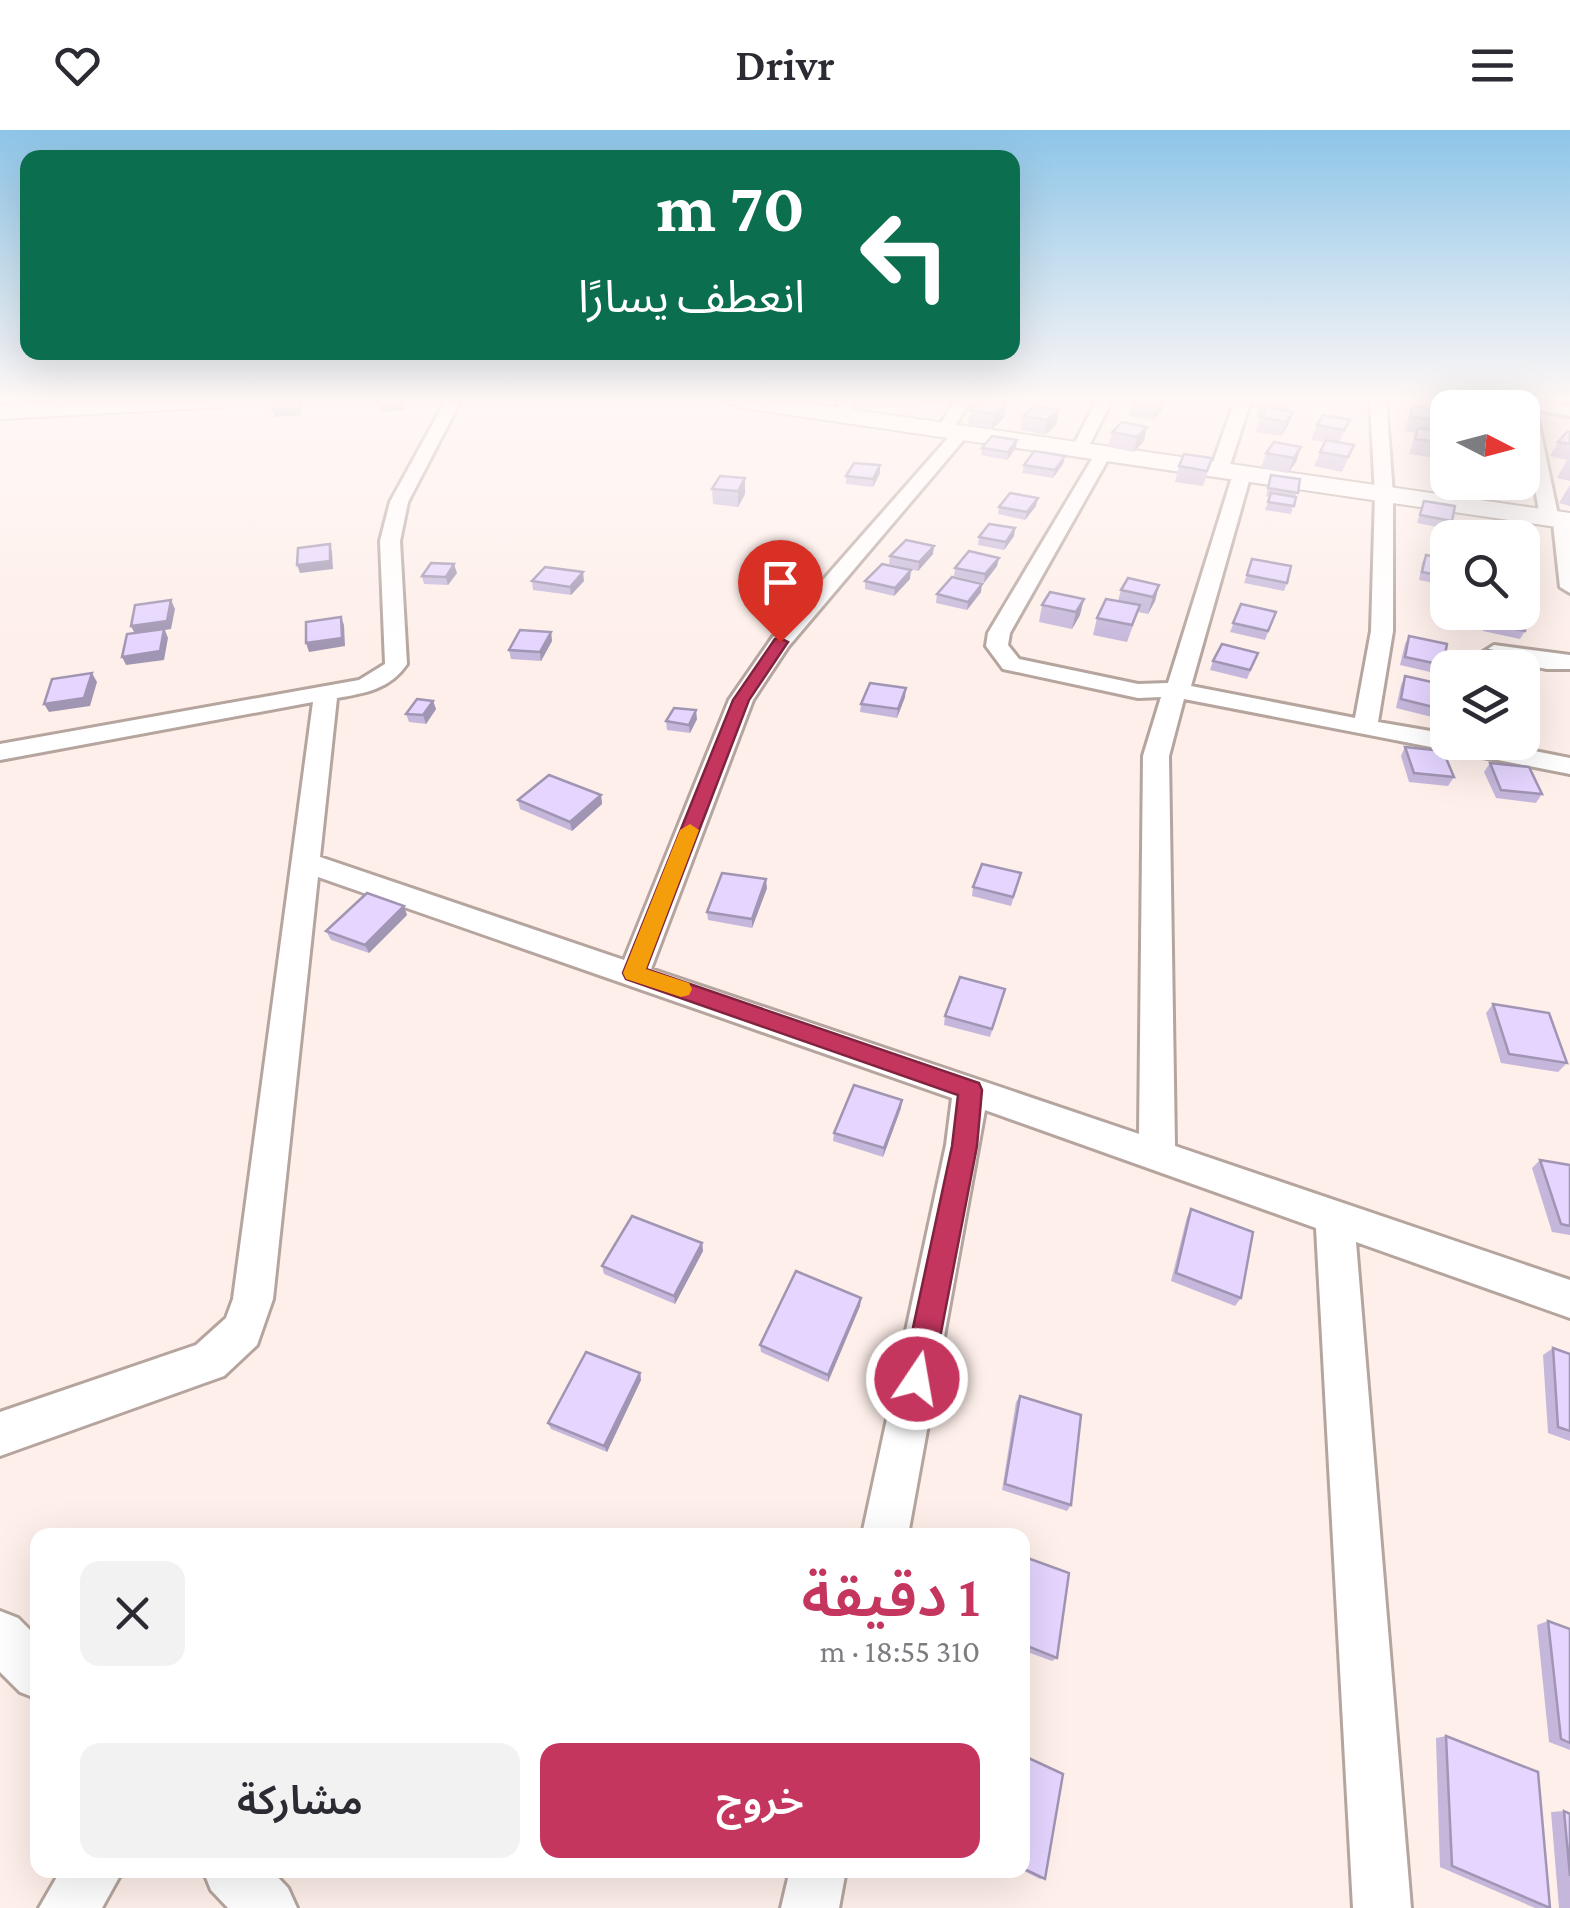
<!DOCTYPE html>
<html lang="ar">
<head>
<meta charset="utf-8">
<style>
  body { margin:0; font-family:"Crimson Pro","Noto Sans Arabic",serif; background:#f2f2f3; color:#2b2b33; direction:rtl; height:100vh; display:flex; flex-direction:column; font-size:38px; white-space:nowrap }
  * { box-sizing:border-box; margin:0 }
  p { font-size:32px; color:#7c7c81 }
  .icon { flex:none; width:55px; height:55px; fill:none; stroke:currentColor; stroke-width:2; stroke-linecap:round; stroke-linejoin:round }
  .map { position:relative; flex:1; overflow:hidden; direction:ltr }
  .panel { position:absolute; left:30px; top:1398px; width:1000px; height:350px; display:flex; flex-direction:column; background:#fff; border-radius:20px; box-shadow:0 10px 40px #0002; direction:rtl }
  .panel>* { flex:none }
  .guide { position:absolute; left:20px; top:20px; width:1000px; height:210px; border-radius:20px; box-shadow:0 10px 40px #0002; direction:rtl; background:#0b6e4f; color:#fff; overflow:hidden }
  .needle { width:65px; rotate:96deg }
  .fabs { position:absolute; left:1430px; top:260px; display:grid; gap:20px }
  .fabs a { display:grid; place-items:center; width:110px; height:110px; border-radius:20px; background:#fff; box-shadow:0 10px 40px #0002; font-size:50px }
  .pin { position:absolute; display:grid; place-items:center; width:85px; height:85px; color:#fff; margin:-102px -42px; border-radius:50% 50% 50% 0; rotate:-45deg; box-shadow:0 0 10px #0007 }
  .pin .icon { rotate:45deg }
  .me { position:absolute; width:110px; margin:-55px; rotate:12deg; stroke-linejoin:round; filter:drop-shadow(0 0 8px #0008) }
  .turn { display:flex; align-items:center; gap:35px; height:210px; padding:0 50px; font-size:45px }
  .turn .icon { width:130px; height:130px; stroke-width:2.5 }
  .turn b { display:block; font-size:70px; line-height:85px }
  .round { display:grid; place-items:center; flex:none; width:105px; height:105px; border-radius:20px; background:#f2f2f3 }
  .overview { display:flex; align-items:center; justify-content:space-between; height:170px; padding:0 50px }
  h1 { font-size:60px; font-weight:600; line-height:75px; color:#c5365f }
  .action { display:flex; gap:20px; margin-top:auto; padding:20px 50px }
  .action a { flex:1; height:115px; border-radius:20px; background:#c5365f; color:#fff; font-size:40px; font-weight:600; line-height:115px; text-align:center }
  .action a+a { background:#f2f2f3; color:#2b2b33 }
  header { display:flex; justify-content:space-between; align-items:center; height:130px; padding:0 50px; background:#fff; font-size:45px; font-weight:600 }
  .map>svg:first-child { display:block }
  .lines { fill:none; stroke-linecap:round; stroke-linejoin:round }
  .street-casing { stroke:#b5a59e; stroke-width:6 }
  .secondary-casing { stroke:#b5a59e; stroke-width:4 }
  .street { fill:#fff; fill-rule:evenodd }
  .secondary { fill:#fff; fill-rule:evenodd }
  .wall { fill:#c5b7db }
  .shaded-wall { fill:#a095b2 }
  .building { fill:#e5d5ff; stroke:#a095b2; stroke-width:2.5 }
  .route { fill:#c5365f; stroke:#80233e; stroke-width:2.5 }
  .slow { fill:#f59e0b }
</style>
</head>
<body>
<header><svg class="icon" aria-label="menu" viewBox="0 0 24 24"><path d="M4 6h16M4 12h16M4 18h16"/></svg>Drivr<svg class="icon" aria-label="heart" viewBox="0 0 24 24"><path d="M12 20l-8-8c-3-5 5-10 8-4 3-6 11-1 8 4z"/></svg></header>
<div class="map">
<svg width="1570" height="1778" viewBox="0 0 1570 1778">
  <rect width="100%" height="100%" fill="#feefea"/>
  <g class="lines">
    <g class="street-casing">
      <g id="street">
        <path d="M446,270H461L408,372L400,411L407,534C390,559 366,563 337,568L320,727L624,830L729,570L772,508L955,300H967V306L788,517L753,570L651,839L1139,1004L1143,626L1161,567L1138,568L1003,539L986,516L988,503L1095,324L1109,320L1111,324L1010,503L1008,515L1019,529L1138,554L1168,553L1233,344L1242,339L1251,344L1191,556L1355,588L1371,501L1375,365L1370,270H1386L1393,365V501L1378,592L1448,604V612H1489L1570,628V644L1184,569L1169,626L1175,1016L1570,1150V1188L1356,1112L1411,1778H1353L1316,1098L985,980L908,1405H862L946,1015L952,968L318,747L273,1169L257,1215L224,1246L0,1326V1282L196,1215L226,1188L233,1169L313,572L0,630V614L359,550L385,534L380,411L390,372Z"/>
        <path d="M840,270H855L847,289L841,291L833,286Z"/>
        <path d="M956,270H971L950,304H938L936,301Z"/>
        <path d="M1097,270H1112L1085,324H1073L1071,320Z"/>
        <path d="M1235,270H1251L1228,341L1213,345L1210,341Z"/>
        <path d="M1492,270H1530L1570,276V286L1536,280L1558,385L1570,388V463L1560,457L1553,393L1540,388L1522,278Z"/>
        <path d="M1494,515L1570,525V539H1547L1486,527L1483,522Z"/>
        <path d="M0,1481L18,1488L38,1508V1569L20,1562L0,1542Z"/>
        <path d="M61,1740H123L102,1778H39Z"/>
        <path d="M203,1740H271L288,1758L297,1778H228L211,1760Z"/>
        <path d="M790,1740H846L839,1778H781Z"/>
      </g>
    </g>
    <g class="secondary-casing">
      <g id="secondary">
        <path d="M93,270H234L223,277L0,289V275Z"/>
        <path d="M726,270H785L1570,383V399L737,277Z"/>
      </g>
    </g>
    <use href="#street" class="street"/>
    <use href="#secondary" class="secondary"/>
  </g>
  <g class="wall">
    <path d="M918,270H942V273L918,272Z"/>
    <path d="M1039,270H1066L1062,274Z"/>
    <path d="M1133,270H1164L1162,281L1153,290L1128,286Z"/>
    <path d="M1260,270H1290L1286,280L1293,282L1288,296L1281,306L1255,302L1261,285L1256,284Z"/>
    <path d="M1467,270H1497L1495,278H1465Z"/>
    <path d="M1006,274L1004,288L992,299L968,294L970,280Z"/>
    <path d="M1413,276L1438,291L1434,300L1444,313L1437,328L1409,324L1416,303L1404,301Z"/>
    <path d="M1059,280L1056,295L1045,305L1021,300L1023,286Z"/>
    <path d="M1350,290L1339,312L1354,315L1342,342L1314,336L1325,312L1311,310L1317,295Z"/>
    <path d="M1147,297L1144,311L1134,322L1108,317L1112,302Z"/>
    <path d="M1570,302V351L1557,348L1567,330L1550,326L1558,312Z"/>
    <path d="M1301,317L1296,332L1288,343L1261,338L1266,323Z"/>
    <path d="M982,318H1016L1007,330L981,325Z"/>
    <path d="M1065,326L1063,334L1053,348L1022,343L1024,335Z"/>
    <path d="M1212,328L1203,356L1175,352L1179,336Z"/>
    <path d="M880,343L873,357L846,354V346Z"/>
    <path d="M1271,345L1300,349L1291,384L1265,380L1270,367L1266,366Z"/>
    <path d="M745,348V364L738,377L713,374L712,359Z"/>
    <path d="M1570,355V376L1559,373L1568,358Z"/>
    <path d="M1424,371L1452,391L1448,399L1417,393Z"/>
    <path d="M1036,376L1025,390L998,384L999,377Z"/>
    <path d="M1015,398L1014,406L1004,420L978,415L979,407Z"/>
    <path d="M933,424L918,441L889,434L890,426Z"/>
    <path d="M1426,425L1448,429V456L1419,450L1422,433Z"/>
    <path d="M1252,429L1287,453L1284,461L1244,453Z"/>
    <path d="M997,436L984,453L954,446L955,438Z"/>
    <path d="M457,443L448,455L424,454L422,446Z"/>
    <path d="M1522,447L1532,467L1527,475L1522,474Z"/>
    <path d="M910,449L894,466L865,459V451Z"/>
    <path d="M532,451H584L571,465L533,460Z"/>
    <path d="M1159,455L1155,471L1148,484L1138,482L1127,512L1093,505L1097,488L1118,471L1121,460Z"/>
    <path d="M981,462L967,480L936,473L937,464Z"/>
    <path d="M1050,462L1080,485L1072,499L1039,492L1042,475Z"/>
    <path d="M1241,474L1276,482L1265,510L1230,502Z"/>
    <path d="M1485,482H1522L1525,501L1520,509L1483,501Z"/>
    <path d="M551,502L552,511L541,531L511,529L509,520Z"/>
    <path d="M1409,506L1443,535L1439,544L1400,535L1405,514Z"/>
    <path d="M1488,520L1527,529L1526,551L1522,556V538H1482L1483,529Z"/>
    <path d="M1258,523L1247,549L1210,540L1213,531Z"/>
    <path d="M1405,546L1441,579L1436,588L1396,578L1401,555Z"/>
    <path d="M905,567L897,588L860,582L861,574Z"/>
    <path d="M433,571L436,579L426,594L409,592L406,584Z"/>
    <path d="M697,589L690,603L667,600L666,591Z"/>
    <path d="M1405,617L1454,647L1448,656L1409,652L1401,626Z"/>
    <path d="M1490,633L1542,664L1536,673L1496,668L1484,642Z"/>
    <path d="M601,665L602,674L572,701L520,679L518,670Z"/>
    <path d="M1021,743L1011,776L972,766L973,757Z"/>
    <path d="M767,758L752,798L708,790L707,782Z"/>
    <path d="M407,785L369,823L331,810L326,801Z"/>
    <path d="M1005,859L990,907L944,895L945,886Z"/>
    <path d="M1493,874L1567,933L1558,942L1501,933L1486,883Z"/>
    <path d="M901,978L883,1027L833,1011L834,1003Z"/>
    <path d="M1540,1030L1570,1035V1105L1552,1102L1532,1038Z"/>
    <path d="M1191,1079L1241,1168L1235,1176L1171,1151L1187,1087Z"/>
    <path d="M702,1113L703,1121L675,1174L604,1144L602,1136Z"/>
    <path d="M861,1168L860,1176L828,1252L761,1222L760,1215Z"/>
    <path d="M1553,1218L1570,1224V1311L1548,1303L1543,1225Z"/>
    <path d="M640,1243L641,1250L607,1322L551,1299L548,1293Z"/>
    <path d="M1020,1266L1071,1375L1067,1381L1002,1360L1016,1272Z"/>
    <path d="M1022,1426L1057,1528L1052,1531L1022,1520Z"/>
    <path d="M1548,1491L1570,1499V1620L1549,1612L1537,1495Z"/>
    <path d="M1446,1606L1550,1778H1535L1440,1737L1436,1608Z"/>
    <path d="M1022,1625L1045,1749H1040L1022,1740Z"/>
    <path d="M1564,1681L1570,1684V1778H1559L1551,1682Z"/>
  </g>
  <g class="shaded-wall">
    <path d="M302,270L304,274L300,285L275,287L272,280Z"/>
    <path d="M406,270L405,280L380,282L378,275Z"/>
    <path d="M1162,270H1164L1162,281L1153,290L1156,276Z"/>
    <path d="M1006,274L1004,288L992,299L994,284Z"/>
    <path d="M1059,280L1056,295L1045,305L1047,290Z"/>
    <path d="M1293,282L1288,296L1281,306L1286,292Z"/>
    <path d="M1147,297L1144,311L1134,322L1137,307Z"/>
    <path d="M1017,310L1016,318L1007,330L1008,322Z"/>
    <path d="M1301,317L1296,332L1288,343L1294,328Z"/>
    <path d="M1065,326L1063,334L1053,348L1055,340Z"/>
    <path d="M880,335V343L873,357V349Z"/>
    <path d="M745,348V364L738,377V361Z"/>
    <path d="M1038,368L1036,376L1025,390L1027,382Z"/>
    <path d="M1015,398L1014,406L1004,420L1006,412Z"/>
    <path d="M330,414L332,422L333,439L300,443L297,435Z"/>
    <path d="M934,416L933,424L918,441L919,432Z"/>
    <path d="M999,428L997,436L984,453L985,444Z"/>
    <path d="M454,434L457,443L448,455L446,447Z"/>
    <path d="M911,440L910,449L894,466L895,458Z"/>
    <path d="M583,442L584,451L571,465L570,457Z"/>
    <path d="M982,454L981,462L967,480L968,472Z"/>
    <path d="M1159,455L1155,471L1148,484L1153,467Z"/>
    <path d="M1084,469L1080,485L1072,499L1076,482Z"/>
    <path d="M171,470L175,479L171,499L165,500L168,508L164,530L126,535L122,527L135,504L131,496Z"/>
    <path d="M341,487L344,495L345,516L309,522L306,513Z"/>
    <path d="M551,502L552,511L541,531L540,522Z"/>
    <path d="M92,543L97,552L90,576L49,582L44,574Z"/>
    <path d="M906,558L905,567L897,588L898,579Z"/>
    <path d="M433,571L436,579L426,594L423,585Z"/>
    <path d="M696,580L697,589L690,603L689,595Z"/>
    <path d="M601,665L602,674L572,701L570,692Z"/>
    <path d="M766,749L767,758L752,798V789Z"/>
    <path d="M404,776L407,785L369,823L365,815Z"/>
    <path d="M902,970L901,978L883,1027L884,1018Z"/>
    <path d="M702,1113L703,1121L675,1174L674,1166Z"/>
    <path d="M861,1168L860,1176L828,1252V1245Z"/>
    <path d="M640,1243L641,1250L607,1322L604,1316Z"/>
  </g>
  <g class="building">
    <path d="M276,270H300L298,278L272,280Z"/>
    <path d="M378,270H403V273L378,275Z"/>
    <path d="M982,270H985L1006,274L994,284L970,280Z"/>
    <path d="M1133,270H1162L1156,276L1132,272Z"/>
    <path d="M1262,270H1288L1285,274Z"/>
    <path d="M1475,270H1497V274Z"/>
    <path d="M1035,276L1059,280L1047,290L1023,286Z"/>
    <path d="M1413,276L1440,280L1438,291L1410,286Z"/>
    <path d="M1267,277L1293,282L1286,292L1260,287Z"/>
    <path d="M1323,285L1350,290L1344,300L1317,295Z"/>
    <path d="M1122,292L1147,297L1137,307L1112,302Z"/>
    <path d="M1418,298L1446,302L1444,313L1415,309Z"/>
    <path d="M1567,302H1570V314L1558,312Z"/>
    <path d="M992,306L1017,310L1008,322L982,318Z"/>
    <path d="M1326,310L1354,315L1348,327L1320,322Z"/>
    <path d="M1274,312L1301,317L1294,328L1266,323Z"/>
    <path d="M1034,321L1065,326L1055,340L1024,335Z"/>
    <path d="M1184,324L1212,328L1207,341L1179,336Z"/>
    <path d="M854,333L880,335L873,349L846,346Z"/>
    <path d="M1271,345L1300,349L1298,363L1268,358Z"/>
    <path d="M720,346L745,348L738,361L712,359Z"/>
    <path d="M1010,363L1038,368L1027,382L999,377Z"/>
    <path d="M1271,363L1296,367L1294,376L1268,372Z"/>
    <path d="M1424,371L1455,376L1452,391L1420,385Z"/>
    <path d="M989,394L1015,398L1006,412L979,407Z"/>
    <path d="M906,410L934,416L919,432L890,426Z"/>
    <path d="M330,414V431L297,435L298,418Z"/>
    <path d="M969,421L999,428L985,444L955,438Z"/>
    <path d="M1426,425L1448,429V447L1422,442Z"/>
    <path d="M1252,429L1291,436L1287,453L1247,445Z"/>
    <path d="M431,433L454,434L446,447L422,446Z"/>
    <path d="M882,434L911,440L895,458L865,451Z"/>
    <path d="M545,437L583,442L570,457L532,451Z"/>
    <path d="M952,447L982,454L968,472L937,464Z"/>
    <path d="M1522,447L1533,449L1532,467L1522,465Z"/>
    <path d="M1128,448L1159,455L1153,467L1121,460Z"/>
    <path d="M1050,462L1084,469L1076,482L1042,475Z"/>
    <path d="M1106,469L1140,475L1132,495L1097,488Z"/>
    <path d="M171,470L167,491L131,496L135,475Z"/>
    <path d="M1241,474L1276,482L1268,501L1233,493Z"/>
    <path d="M1522,480L1527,481L1525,501L1488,493L1489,482H1522Z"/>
    <path d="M341,487L342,508L306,513V492Z"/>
    <path d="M164,499L160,521L122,527L127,504Z"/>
    <path d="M520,500L551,502L540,522L509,520Z"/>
    <path d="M1409,506L1447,514L1443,535L1405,527Z"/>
    <path d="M1222,514L1258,523L1250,540L1213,531Z"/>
    <path d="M1488,520L1527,529L1526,551L1522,550V538H1486Z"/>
    <path d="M92,543L84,568L44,574L52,549Z"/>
    <path d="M1405,546L1445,555L1441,579L1401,569Z"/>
    <path d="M870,553L906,558L898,579L861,574Z"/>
    <path d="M417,569L433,571L423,585L406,584Z"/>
    <path d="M674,578L696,580L689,595L666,591Z"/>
    <path d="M1405,617L1443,621L1454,647L1414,643Z"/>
    <path d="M1490,633L1529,637L1542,664L1501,660Z"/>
    <path d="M549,645L601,665L570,692L518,670Z"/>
    <path d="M982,734L1021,743L1013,767L973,757Z"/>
    <path d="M722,743L766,749L752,789L707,782Z"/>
    <path d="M367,763L404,776L365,815L326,801Z"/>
    <path d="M960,847L1005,859L992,899L945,886Z"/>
    <path d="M1493,874L1549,883L1567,933L1509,924Z"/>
    <path d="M854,955L902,970L884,1018L834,1003Z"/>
    <path d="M1540,1030L1570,1035V1096L1561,1094Z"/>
    <path d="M1191,1079L1253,1102L1241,1168L1176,1143Z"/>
    <path d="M632,1086L702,1113L674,1166L602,1136Z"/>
    <path d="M796,1141L861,1168L828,1245L760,1215Z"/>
    <path d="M1553,1218L1570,1224V1301L1558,1297Z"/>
    <path d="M586,1222L640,1243L604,1316L548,1293Z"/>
    <path d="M1020,1266L1081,1285L1071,1375L1005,1354Z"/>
    <path d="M1022,1426L1069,1443L1057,1528L1022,1514Z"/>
    <path d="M1548,1491L1570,1499V1613L1561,1609Z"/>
    <path d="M1446,1606L1538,1642L1550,1778L1452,1736Z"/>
    <path d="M1022,1625L1063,1644L1045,1749L1022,1738Z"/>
    <path d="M1564,1681L1570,1684V1746Z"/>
  </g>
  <linearGradient id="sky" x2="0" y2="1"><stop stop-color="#8dc5e8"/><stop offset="0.52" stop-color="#fff8f6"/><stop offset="1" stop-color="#fff8f6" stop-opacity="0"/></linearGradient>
  <rect width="1570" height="519" fill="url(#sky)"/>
  <path class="route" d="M780,508L788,512L749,570L646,839L979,953L982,960L977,1016L932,1249L927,1260L917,1264L906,1260L902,1249L952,1016L958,965L626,849L623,843L733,570L775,509Z"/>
  <path class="slow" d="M690,694L699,700L646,839L689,853L692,859L689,865L681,867L626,849L623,843L680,700Z"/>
</svg>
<div class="fabs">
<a><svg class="needle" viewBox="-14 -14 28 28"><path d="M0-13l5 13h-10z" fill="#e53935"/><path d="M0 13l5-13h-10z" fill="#7c7c81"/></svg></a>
<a><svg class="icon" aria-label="search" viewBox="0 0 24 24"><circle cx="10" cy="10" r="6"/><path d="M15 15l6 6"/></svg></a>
<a><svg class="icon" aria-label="layers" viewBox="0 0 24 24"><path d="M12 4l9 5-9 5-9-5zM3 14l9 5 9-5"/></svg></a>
</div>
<div class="pin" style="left:780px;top:512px;background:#d93025"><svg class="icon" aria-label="arrive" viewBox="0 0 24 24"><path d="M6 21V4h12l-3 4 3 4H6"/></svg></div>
<svg class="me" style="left:917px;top:1249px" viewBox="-20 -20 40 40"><circle r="17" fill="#c5365f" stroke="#fff" stroke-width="3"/><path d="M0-11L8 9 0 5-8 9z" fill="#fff"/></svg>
<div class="guide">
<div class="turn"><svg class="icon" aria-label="left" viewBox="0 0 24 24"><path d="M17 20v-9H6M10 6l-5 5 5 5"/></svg><div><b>70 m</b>انعطف يسارًا</div></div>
</div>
<section class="panel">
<div class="overview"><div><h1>1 دقيقة</h1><p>310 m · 18:55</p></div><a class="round"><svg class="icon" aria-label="close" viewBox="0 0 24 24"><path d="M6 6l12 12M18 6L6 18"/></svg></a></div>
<div class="action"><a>خروج</a><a>مشاركة</a></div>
</section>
</div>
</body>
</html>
